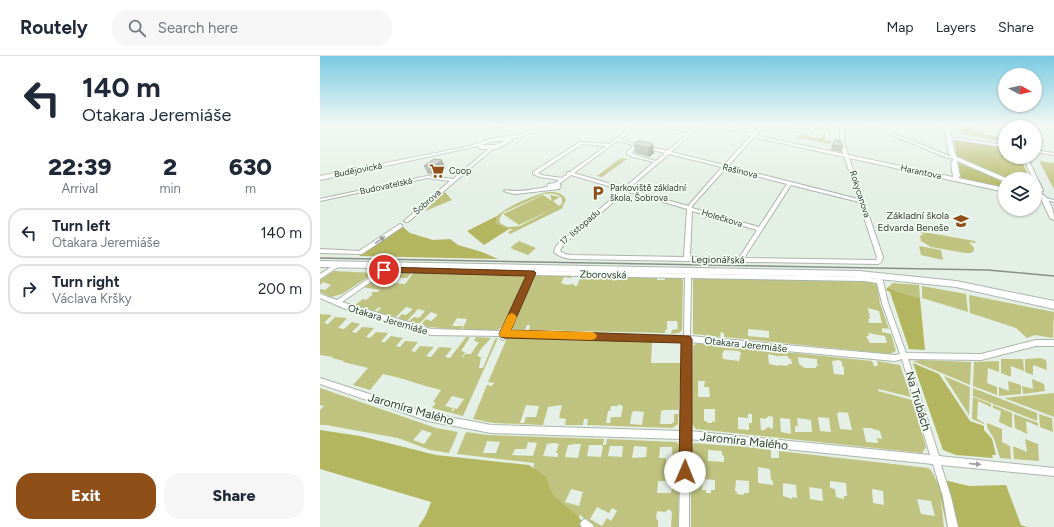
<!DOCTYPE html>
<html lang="en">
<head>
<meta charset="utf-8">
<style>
  body { margin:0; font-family:Figtree,sans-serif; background:#f6f6f7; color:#1f2937; height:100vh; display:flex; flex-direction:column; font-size:15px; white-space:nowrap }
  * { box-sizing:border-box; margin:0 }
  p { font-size:13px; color:#747a83 }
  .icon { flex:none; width:22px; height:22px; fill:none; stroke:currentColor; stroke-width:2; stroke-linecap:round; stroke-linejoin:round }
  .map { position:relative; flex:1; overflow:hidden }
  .sheet { display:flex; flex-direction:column; background:#fff; width:320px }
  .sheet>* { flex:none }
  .top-card { background:#fff; color:#1f2937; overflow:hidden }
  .needle { width:26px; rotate:98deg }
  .tools { position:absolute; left:678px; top:12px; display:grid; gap:8px }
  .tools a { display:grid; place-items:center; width:44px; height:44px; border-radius:50%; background:#fff; box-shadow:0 1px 3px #0004; font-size:20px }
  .pin { position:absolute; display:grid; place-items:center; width:34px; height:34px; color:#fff; margin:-17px; border:2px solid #fff; border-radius:50%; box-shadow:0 1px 4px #0007 }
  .me { position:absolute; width:44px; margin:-22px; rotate:1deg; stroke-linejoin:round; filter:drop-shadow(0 0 3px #0008) }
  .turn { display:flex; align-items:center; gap:14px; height:84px; padding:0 16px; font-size:18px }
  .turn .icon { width:52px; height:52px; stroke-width:2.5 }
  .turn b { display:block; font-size:28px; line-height:34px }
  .eta { display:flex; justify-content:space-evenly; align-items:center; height:68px; text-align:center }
  .eta b { font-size:24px; font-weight:800; line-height:28px }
  .primary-button { display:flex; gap:8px; margin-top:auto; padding:8px 16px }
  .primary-button a { flex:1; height:46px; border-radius:16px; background:#8f4f18; color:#fff; font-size:16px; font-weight:800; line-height:46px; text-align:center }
  .primary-button a+a { background:#f6f6f7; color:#1f2937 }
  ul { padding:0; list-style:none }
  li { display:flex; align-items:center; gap:12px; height:50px; margin:0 8px 6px; padding:0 8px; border:2px solid #e0e1e3; border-radius:16px }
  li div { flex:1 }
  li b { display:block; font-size:15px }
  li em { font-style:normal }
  header { display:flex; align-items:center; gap:24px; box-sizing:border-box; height:56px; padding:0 20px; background:#fff; border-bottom:1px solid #e0e1e3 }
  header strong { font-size:19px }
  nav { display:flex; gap:22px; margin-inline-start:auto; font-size:14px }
  .search { width:280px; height:36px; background:#f6f6f7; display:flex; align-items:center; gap:10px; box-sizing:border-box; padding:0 14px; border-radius:16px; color:#747a83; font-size:15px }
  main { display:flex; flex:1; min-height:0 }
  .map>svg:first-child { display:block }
  .green { fill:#c0c380; fill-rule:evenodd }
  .forest { fill:#b3b65f }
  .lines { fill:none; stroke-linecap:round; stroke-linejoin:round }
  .minor-casing { stroke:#abb6ac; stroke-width:2 }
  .tertiary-casing { stroke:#abb6ac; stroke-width:2 }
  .secondary-casing { stroke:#abb6ac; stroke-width:2 }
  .primary-casing { stroke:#abb6ac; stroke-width:2 }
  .minor { fill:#fff; fill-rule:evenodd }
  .tertiary { fill:#fff; fill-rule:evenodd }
  .secondary { fill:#fff; fill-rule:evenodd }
  .primary { fill:#fff; fill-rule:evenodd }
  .rail { stroke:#889089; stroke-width:1.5 }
  .wall { fill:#9fa49a }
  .shaded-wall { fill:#82867d }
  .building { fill:#b9bfb3; stroke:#82867d }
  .oneway { fill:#9c9e9c }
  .route { fill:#8f4f18; stroke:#5d3310 }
  .slow { fill:#f59e0b }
  .labels { text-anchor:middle; stroke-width:3.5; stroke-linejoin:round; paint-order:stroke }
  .far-street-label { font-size:9px; fill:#383d38; stroke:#f1fdf2 }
  .far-poi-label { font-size:9px; fill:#383d38; stroke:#f1fdf2; text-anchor:start }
  .poi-label { font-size:10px; fill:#383d38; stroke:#f1fdf2; text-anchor:end }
  .street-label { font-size:10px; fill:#383d38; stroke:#f1fdf2 }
  .near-street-label { font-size:12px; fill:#383d38; stroke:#f1fdf2 }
</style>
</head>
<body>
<header>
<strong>Routely</strong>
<div class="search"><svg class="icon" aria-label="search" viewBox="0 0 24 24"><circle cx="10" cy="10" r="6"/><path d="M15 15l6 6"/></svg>Search here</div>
<nav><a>Map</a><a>Layers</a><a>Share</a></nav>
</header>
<main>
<section class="sheet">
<div class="top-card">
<div class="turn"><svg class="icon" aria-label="left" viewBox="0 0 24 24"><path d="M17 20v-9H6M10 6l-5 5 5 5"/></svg><div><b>140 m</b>Otakara Jeremiáše</div></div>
</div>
<div class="eta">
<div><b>22:39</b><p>Arrival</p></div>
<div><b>2</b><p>min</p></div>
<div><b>630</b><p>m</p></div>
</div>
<ul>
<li><svg class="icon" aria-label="left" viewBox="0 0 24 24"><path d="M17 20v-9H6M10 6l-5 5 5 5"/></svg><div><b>Turn left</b><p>Otakara Jeremiáše</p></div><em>140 m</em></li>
<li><svg class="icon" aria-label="right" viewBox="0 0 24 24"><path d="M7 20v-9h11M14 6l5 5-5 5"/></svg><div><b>Turn right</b><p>Václava Kršky</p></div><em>200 m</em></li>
</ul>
<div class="primary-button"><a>Exit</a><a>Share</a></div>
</section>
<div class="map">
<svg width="734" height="471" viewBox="0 0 734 471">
  <rect width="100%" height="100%" fill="#e4efe5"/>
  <g class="green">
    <path d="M641,70H655L656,74L663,75L664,79L684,81L685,86L642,78L638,72H641Z"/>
    <path d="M505,75V84L511,85L510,88L478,82L480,78L500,83Z"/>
    <path d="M301,102L307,103L282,121L277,120Z"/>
    <path d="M719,105L734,107V133Z"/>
    <path d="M125,136L132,144L105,155V154Z"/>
    <path d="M230,136C236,136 243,137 246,144L242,151L243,152L190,178L188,176L193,173H185L176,168L177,160C186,151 217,137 230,136ZM224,138C231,137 237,137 242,142V148L200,170L187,171L180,167C178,163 181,159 184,156Z"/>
    <path d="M223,139L232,145L230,139L240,141L233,145L239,150L199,169L183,158Z"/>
    <path d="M598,175L655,185L656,187L649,186L654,192V195L651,197H645L611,191L601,185L600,180L604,178L599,176Z"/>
    <path d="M199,185L216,192L208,199L190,192Z"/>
    <path d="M599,190L621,194L623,204L601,199Z"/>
    <path d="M14,215L54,217L22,238L11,241L0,236V233L5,234L11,229L3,226L0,229V224Z"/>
    <path d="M64,216H92L87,222H79L75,227L85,228L94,216L205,219L206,221L181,272L177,274H142L147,263L137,262L132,270H143L141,274L108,271L101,269L106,263L111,265L118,259L111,256L99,268L89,265L94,261L99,262L105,255L98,253L87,265L78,262L82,258L86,259L93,253L86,251L76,261L57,256L61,252L59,251L54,255L35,249L43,243L46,244L53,238L51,237L52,236H58L60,234L42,231Z"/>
    <path d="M216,219H252L251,222L244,221L241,227L246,229L254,228V230H257L261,219L285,220L284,223H287L288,220L337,221V224H345V221H359L363,224L362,274L359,277L351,278L352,274L358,273L357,265H347V274H345V277L209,274L210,269H207L205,274L193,273L192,271Z"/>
    <path d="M377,221L543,224L557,228L560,247L569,273L562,272V276L571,278L576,295L570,298L404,281V277L401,276L400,281L374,278L373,277V224ZM548,252L559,255L562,267H549L548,263H550ZM428,273L449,275V282L428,280ZM548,277L565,280L567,287H550L546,280H549Z"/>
    <path d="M573,227L599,229L600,242L575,235L568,231Z"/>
    <path d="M602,230L646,238L648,256L602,242Z"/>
    <path d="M649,239L734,256L733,282L715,279L707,282L696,272L650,257Z"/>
    <path d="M0,258L12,259L4,267L8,268L15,261L27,262L18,272L24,273L32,266L40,268L32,276L36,277L42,271L54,272L46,281L50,282L56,276L68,277L61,286H65L71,280L83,282L76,290L80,291L85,285L98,286L91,295L95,296L100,290L114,291L106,300L111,301L119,291L132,292L125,301L130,302L146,281H150L141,295L145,296L142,301H143L145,298H151L159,286L154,285L156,281L171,282L161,293L157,300L161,301L159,312H163L175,283L178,282L143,360L112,352L116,347L113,346L121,334C99,329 84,322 63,318L50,334L33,329L48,312L23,306L24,305L12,302L13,301L0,299ZM132,340L144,343L137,353L135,352L133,355H131L133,352L125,350Z"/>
    <path d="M187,282L332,286L331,307H361L358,368L352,372L267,369L268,363H264L263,369H245L246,363L239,362L242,349L228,351L223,369L173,367L153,363L167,329L172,330L174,327L168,326ZM298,348L303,350L301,361H291L290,367H286L288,355H290L291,350H298ZM206,349L219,350L216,361H206L204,367H200ZM344,354H359V358H354V366L351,368H340L341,355ZM315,355L324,356L322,369L310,368L312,356Z"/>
    <path d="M377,287L552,305L554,310H558L557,305L580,309L591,341L558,333V335L592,344L606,391L602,397L376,373L372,368L373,290ZM404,294L419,295L421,297L419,305L403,303L402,297H403ZM448,298L456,300H468V302L471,303L472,308H468V310L458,309V310L449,308ZM478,301L497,303V308L499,310H496V312H485L479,308ZM512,305L519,304L522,306V310L524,311V319L514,318ZM378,325H385L384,331H389L390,341H378ZM384,353H395V366L392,365V367H387V365H384ZM519,356L528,357L532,374L520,373L517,358ZM428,358H432V367H429V374L418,373V361L428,362ZM449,360L453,361V373L448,371L444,374H441L440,362L445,363ZM498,361L509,362L511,376L500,375ZM460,362L470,363L471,378L461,376ZM477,362L491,364L492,376H475V370H478ZM543,372H550L560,375L562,383L557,382L558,387L546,386Z"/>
    <path d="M721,302L726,304L727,314L713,309V319L705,316V303Z"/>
    <path d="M681,303H703L704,315L691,310V321L681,317Z"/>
    <path d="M601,304L651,306L650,329L593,305Z"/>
    <path d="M679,305V316L668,312L667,327L677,331V339L653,330L654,306Z"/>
    <path d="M624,320L650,331L649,359Z"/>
    <path d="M712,323L724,328L725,335L703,338L702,330L713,333Z"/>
    <path d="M688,325L701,329V338L679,340V331L689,335Z"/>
    <path d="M0,332L116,372L138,376L129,397L110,394L78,382L6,369H0V354L4,350L0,349ZM102,374L112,377L104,388L93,384Z"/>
    <path d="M653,332L717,357V365L653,340Z"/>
    <path d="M734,337V361L684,342Z"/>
    <path d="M653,341L671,348V351L658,345L657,363L664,367V368L652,363Z"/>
    <path d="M673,349L692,357V372L679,366L681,355L673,352Z"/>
    <path d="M694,358L718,367V370L706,365L707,378L695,372Z"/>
    <path d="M719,358L734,363H732L733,376L720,371Z"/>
    <path d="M667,367L682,373V386L690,390L691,403L680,402L674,383L667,371Z"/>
    <path d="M146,376L168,379L284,383L283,389H286L287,383L357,386L360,391L358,471H351L352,456L349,453L345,456L337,455L336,463L338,464V471H274L260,459L257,464L212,422L214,407L137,398ZM167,385L180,386L176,397H163ZM208,386L217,387L213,400L192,399L195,393H206ZM234,387L239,388L236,397H238V401L223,400L227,388ZM256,388H261L258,402L245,401L248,389ZM269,389H281L283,390L281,401L267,400ZM290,390H303L302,401L288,400ZM314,390L327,391L326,401L312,402ZM340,391H352L353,406H346V402H339ZM338,425H349V431H352L351,437H337ZM251,433L263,436L259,450L245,446ZM277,451L289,457L292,452L297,455L291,465L287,462L282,470L270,463Z"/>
    <path d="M705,383L718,388L719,405L694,403L693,390L707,396Z"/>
    <path d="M374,387L410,390L411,389L451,394V402H459V395L608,412C620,419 622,457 624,471H371V392ZM388,394L402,395V399L404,400V406L388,405ZM438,411L450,413L451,424L453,425V429L438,427ZM383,423L395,424V434H391V437H386V434H382ZM416,424L429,425V437H424V439L417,438V436L415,435ZM510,425L526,427L527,440H524V443L516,441L515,433L510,432ZM463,427L476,429L477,442L472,441V443L463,440ZM489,431L502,433L503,445L490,443ZM552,433L563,435L564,449L553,447ZM597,443L611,445L615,460L601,458Z"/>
  </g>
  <g class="forest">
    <path d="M634,84L685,92V101H700L710,123H690L641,104L637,102Z"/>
    <path d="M638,107L685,125V132L648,125L641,122Z"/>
    <path d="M177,160L176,168L189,173L164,189L147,175Z"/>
    <path d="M83,171L90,177L113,184L130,183L138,189L162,196L178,203L39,200Z"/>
    <path d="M568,231L575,235L600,242L605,294L589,293L570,236L566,234Z"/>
    <path d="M593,307L619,318L650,365L664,370V374L672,383L676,399H672L673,402L636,399L623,394Z"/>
    <path d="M0,374L40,380L116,399L209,409L226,421L233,439L259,461L265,471H98L106,459L111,446L0,413Z"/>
    <path d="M616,422L649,430L686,429L701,469L707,471H627Z"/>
  </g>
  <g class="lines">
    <g class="minor-casing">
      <g id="minor">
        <path d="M314,70H318L300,84L347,95L370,76L345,71L343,70H349L372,74L377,70H381L351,96L404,109L440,70H451L489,75L493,70H497L491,77H490L444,70L408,110L538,143L520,87V70H524V87L563,201C562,204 562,207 558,208L251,203C245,202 239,201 234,196L236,190L302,134L251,119L239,128L241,129L239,133L195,138L190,137L184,135L186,134C200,137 214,133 227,131L228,128L235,127L239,124L220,121L213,118V116L260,86L289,88ZM297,85L314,89L307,96V98L313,101L334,106L304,132L254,117ZM262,88L286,90L250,116H247V118L242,122L221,119L218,117ZM318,90L345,97L336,105L315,99L311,97ZM349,98L402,111L368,150L308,133ZM406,112L467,128L439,171L372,152V150ZM471,129L539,146L557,201L556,204L424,202ZM306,135L367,153L364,201L251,199L245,198L240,195L241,192ZM372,155L437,174L419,202L370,201Z"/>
        <path d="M550,70H554L627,99L637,102L635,103L625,101Z"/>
        <path d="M688,70H692L693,71H689Z"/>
        <path d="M627,81L685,89V91L628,83H627Z"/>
        <path d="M172,90L175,91L88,166H86L84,165L130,125L107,122L0,145V143L107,120L133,123Z"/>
        <path d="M715,94L734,97V99L715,96Z"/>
        <path d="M703,101H707L723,134V135H721C717,134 715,127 715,123H713Z"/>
        <path d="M722,141L734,144V146L722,143Z"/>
        <path d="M80,168L82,169V171L42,198L0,197V193L39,195Z"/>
        <path d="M19,206L21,207L22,208L21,209L0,223V218Z"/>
        <path d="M64,212L544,221L556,223L559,221L561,222L563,225L568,247L586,297L661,298L716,284H734V290H716L661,304L588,303L619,400L734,412V420L621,409L631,441L638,471H628L623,441L613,408L369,383V471H359L361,383L171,377L108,365L0,328V322L108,357L171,369L362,375L364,285L186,281L185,283L183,284L181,283L180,280L111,279L23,252L0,242V238L17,244ZM65,216L207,219L182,275L111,273L22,246ZM213,219L365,222L364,280L189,275ZM371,222L544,225L557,227L562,247L580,298L575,299L370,280ZM370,286L575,305L582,303L610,399L370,375Z"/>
        <path d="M265,463L272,468L274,471H262L260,468L262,465Z"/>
      </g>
    </g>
    <g class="tertiary-casing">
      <g id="tertiary">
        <path d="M223,70H229L201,81L192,83V85L176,93H160L158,90L0,124V120L146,91L174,82L198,79ZM174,85H185L175,89H161Z"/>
        <path d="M401,70H407L434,79L633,121L631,106L636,101L639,103L637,106L640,120L638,122L685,132V136L433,81L401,71Z"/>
      </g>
    </g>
    <g class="secondary-casing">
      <g id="secondary">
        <path d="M624,70H629L635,98L637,101L688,123H685V126L683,125L633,103L629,98Z"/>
        <path d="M715,134C728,139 734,151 734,164L730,162L721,143L715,139Z"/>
      </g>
    </g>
    <g class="primary-casing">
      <path id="primary" d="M0,205L539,215L636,225L734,245V253L636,231L539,221L0,211Z"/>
    </g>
    <use href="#minor" class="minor"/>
    <use href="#tertiary" class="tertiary"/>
    <use href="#secondary" class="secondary"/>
    <use href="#primary" class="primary"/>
    <path class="rail" d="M0,202L668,214L734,220"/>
  </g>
  <g class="wall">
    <path d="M171,70H183L178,73L172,72Z"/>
    <path d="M319,84L334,97L329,101L315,97L314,88Z"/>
    <path d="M512,89L523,91L521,96L511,94Z"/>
    <path d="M104,110L126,112L117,119L108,118Z"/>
  </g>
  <g class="shaded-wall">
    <path d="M177,70H183L178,73Z"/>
    <path d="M333,88L334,97L329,101L328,92Z"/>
    <path d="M122,104L126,112L117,119L113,111Z"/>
  </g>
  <g class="building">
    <path d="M319,84L333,88L328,92L314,88Z"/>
    <path d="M515,84L521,85L523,91L512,89Z"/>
    <path d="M114,103L122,104L113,111L104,110Z"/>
  </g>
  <defs><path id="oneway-solid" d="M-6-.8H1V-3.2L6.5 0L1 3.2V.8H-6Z"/></defs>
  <g class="oneway">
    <use href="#oneway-solid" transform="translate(60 184) rotate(-35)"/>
    <use href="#oneway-solid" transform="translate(655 408) rotate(5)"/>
  </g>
  <linearGradient id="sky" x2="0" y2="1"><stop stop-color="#79cae2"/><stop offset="0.51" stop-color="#f3f8f3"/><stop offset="1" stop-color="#f3f8f3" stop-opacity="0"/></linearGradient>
  <rect width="734" height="136" fill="url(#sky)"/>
  <path class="route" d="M64,211L214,215L216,217L191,274L370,280L372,283V416L370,421L365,423L361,421L359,416L361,287L184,282L181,281L179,278L206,220L61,216L60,214L61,212Z"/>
  <path class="slow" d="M192,257L195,259L197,261L191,274L272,276L275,277L277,280L275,283L272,284L181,281L179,278L187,261L188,259Z"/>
  <defs>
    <g id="supermarket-bare" transform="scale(1.2)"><path d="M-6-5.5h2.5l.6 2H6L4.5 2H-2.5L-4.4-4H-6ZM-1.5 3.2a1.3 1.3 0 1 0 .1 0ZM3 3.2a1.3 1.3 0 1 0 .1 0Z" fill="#8f4f18" stroke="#f1fdf2" stroke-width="2.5" paint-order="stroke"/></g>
    <g id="parking-bare" transform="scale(1.2)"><path d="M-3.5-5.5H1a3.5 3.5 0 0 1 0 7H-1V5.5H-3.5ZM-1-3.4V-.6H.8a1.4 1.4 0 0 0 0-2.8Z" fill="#8f4f18" stroke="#f1fdf2" stroke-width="2.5" paint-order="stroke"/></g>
    <g id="school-bare" transform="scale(1.2)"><path d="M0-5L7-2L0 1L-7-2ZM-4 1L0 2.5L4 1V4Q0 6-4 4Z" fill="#8f4f18" stroke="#f1fdf2" stroke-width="2.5" paint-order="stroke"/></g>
  </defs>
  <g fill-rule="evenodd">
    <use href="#supermarket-bare" x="117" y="115"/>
    <use href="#parking-bare" x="278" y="137"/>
    <use href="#school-bare" x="641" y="165"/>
  </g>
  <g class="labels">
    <g class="far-street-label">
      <text transform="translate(38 114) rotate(-11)" y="3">Budějovická</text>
      <text transform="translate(420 115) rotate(14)" y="3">Rašínova</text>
      <text transform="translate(601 116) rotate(12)" y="3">Harantova</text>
      <text transform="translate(66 130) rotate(-12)" y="3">Budovatelská</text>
      <text transform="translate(540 138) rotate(72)" y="3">Rokycanova</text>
      <text transform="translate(107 146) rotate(-41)" y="3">Šobrova</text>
      <text transform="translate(402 162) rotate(17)" y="3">Holečkova</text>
      <text transform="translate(260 171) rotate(-41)" y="3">17. listopadu</text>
    </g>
    <g class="far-poi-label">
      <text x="129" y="118">Coop</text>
      <text x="290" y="135">Parkoviště základní<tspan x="290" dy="10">škola, Šobrova</tspan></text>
    </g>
    <g class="poi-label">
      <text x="629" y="163">Základní škola<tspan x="629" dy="12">Edvarda Beneše</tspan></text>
    </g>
    <g class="street-label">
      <text transform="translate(398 203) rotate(1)" y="4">Legionářská</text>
      <text transform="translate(283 218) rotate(1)" y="4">Zborovská</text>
      <text transform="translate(68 263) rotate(17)" y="4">Otakara Jeremiáše</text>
      <text transform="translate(426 288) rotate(6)" y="4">Otakara Jeremiáše</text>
    </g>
    <g class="near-street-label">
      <text transform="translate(598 345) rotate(73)" y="4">Na Trubách</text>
      <text transform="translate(91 353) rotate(16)" y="4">Jaromíra Malého</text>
      <text transform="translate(424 385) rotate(6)" y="4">Jaromíra Malého</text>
    </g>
  </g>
</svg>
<div class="tools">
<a><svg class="needle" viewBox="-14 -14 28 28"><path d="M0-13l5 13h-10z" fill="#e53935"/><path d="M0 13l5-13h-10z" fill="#747a83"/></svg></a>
<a><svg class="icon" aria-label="sound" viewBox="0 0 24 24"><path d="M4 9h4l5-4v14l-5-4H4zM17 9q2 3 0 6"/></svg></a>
<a><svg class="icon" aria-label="layers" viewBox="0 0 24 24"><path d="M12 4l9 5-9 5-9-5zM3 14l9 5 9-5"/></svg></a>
</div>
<div class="pin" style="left:64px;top:214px;background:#d93025"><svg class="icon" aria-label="arrive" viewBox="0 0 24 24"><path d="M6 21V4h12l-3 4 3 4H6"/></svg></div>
<svg class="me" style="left:365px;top:416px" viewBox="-20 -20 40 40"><circle r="19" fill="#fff"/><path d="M0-13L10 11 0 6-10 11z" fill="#8f4f18"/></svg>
</div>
</main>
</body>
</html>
